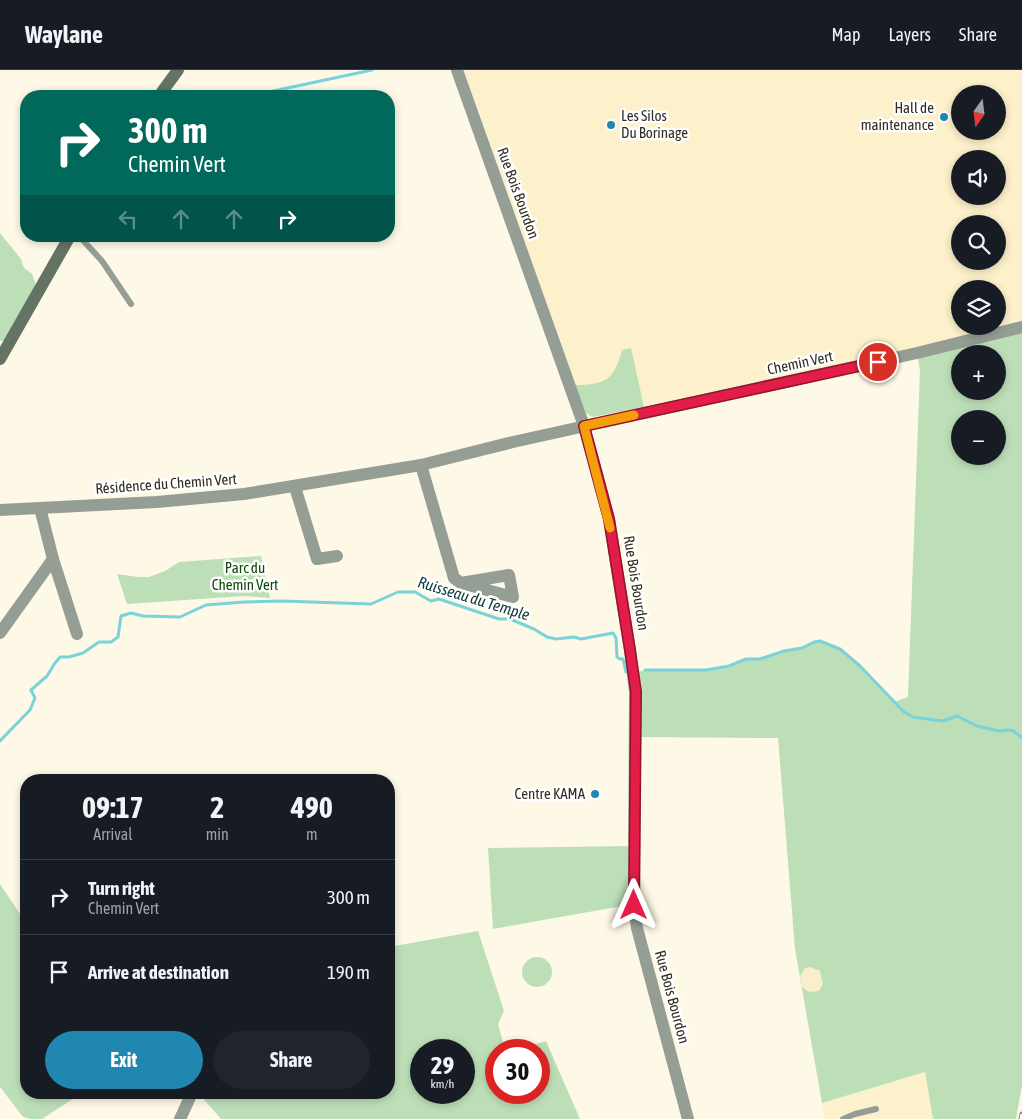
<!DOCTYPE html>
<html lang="en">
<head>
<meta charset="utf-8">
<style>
  body { margin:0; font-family:"Asap Condensed",sans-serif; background:#20242c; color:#f1f3f6; height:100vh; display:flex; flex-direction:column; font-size:19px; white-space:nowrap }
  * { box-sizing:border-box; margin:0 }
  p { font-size:16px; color:#9ea1a6 }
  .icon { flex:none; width:28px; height:28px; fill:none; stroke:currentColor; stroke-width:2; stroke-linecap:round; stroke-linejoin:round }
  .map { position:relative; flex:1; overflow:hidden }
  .details { position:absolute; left:20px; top:704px; width:375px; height:325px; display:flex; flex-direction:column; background:#171b24; border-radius:20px; box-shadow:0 2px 8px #0003 }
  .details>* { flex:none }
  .guide { position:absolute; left:20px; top:20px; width:375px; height:152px; border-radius:20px; box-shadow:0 2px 8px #0003; background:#00695c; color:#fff; overflow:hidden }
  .needle { width:32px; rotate:194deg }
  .controls { position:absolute; left:951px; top:15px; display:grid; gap:10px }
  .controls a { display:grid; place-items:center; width:55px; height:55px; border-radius:50%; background:#171b24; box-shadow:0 2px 8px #0003; font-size:25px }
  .speed { position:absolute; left:410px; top:969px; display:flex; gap:10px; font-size:25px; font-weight:700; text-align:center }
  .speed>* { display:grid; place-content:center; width:65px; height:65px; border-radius:50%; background:#171b24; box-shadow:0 2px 8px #0003; line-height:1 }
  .speed small { font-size:12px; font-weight:400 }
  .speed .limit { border:8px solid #d22; background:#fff; color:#111 }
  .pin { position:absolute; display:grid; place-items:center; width:42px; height:42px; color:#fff; margin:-21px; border:2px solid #fff; border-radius:50%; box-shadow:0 1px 5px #0007 }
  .me { position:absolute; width:55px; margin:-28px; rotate:0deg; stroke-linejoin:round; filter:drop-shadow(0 0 4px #0008) }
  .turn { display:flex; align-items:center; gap:18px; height:105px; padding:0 25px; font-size:22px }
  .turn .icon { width:65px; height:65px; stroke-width:2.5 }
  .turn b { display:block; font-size:35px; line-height:42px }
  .lanes { display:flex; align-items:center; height:48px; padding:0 25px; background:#0003; justify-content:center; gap:25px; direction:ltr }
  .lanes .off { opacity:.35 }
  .eta { display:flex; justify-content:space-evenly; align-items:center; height:85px; text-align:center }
  .eta b { font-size:30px; font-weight:700; line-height:35px }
  .button { display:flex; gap:10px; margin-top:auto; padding:10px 25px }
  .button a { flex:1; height:58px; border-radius:30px; background:#1f87b0; color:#fff; font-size:20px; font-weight:700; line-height:58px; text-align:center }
  .button a+a { background:#20242c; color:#f1f3f6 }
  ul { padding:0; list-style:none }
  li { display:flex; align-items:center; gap:15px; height:75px; padding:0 25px; border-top:1px solid #363941 }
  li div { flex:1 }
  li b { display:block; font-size:19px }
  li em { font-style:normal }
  header { display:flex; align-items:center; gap:30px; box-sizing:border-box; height:70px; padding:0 25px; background:#171b24; border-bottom:1px solid #363941 }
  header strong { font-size:24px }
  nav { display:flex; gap:28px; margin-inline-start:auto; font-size:18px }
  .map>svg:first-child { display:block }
  .built { fill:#fcf1ca; fill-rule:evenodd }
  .green { fill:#bddfb8; fill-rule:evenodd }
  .sand { fill:#f9efca }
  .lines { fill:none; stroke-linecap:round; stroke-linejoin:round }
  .stream { stroke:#7ad3d9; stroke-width:3 }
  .service { stroke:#949e94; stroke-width:6 }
  .minor { stroke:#949e94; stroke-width:12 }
  .secondary { stroke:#647364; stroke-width:12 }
  .rail-casing { stroke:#8b8778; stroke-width:5 }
  .rail { stroke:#fff; stroke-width:3; stroke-dasharray:9; stroke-linecap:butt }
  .route-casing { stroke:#92132f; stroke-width:12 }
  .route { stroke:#e11d48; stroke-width:9 }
  .slow { stroke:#f59e0b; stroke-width:9 }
  .poi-dot { fill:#1f87b0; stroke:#fff; stroke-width:2 }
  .labels { text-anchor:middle; stroke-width:5; stroke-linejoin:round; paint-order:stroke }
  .poi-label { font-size:15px; fill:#322e22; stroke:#fff; text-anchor:end }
  .street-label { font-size:15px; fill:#322e22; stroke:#fff }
  .park-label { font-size:15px; fill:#0c4b04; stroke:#fff }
  .water-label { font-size:16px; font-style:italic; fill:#103b3e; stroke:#fff }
</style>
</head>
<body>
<header>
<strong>Waylane</strong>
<nav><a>Map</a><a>Layers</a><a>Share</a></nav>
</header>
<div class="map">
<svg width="1022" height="1049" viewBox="0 0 1022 1049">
  <rect width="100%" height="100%" fill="#fef9e6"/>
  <g class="built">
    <path d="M464,0H1022V257L676,336L644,337L593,347L589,346L586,343ZM960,24H998V61H960ZM960,89H998V126H960ZM960,154H998V191H960ZM960,219H998V256H960Z"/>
    <path d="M926,1002L933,1049H825L822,1033Z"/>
  </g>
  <g class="green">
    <path d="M0,163L21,189L24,198L32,204L38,221L10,271H0Z"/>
    <path d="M1022,257V1015L1016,1049H933L925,1002L822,1033L795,879L778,668L635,667L633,602L659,599L706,600L729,596L746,589H760L784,581L802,578L814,572L820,571L840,579L860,596L894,632L908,627L920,301L917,283ZM960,284H998V321H960ZM960,349H998V386H960Z"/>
    <path d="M631,278L644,337L593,347L586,343L575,315C607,315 614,309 622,280Z"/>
    <path d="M261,486L270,528L244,526L127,534L117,504L138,507H149L165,501L179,492Z"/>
    <path d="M629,776L628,835L493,859L488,778Z"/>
    <path d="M0,814L26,853V1022L82,1023L42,1049H31L23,1047L0,1017Z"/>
    <path d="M478,861L504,941L498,954L505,980H496V1022H539V980H517L546,971L580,1049H221L198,1023L389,1022V877ZM421,980H464V1022H421Z"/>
    <circle cx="537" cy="902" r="15"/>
  </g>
  <path class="sand" d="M810,897L820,901L823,914L819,921L809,922L802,917L800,906L805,898Z"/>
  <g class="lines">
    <g class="stream">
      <path d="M250,26L372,0"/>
      <path d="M645,600H706L729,596L746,589H760L784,581L802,578L814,572L820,571L840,579L860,596L904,642L913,647L943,651L957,646L977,656L999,661L1007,660L1014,661L1022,668"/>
      <path d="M0,671L30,640L35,628L31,620L47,606L55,593L60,587H69L83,583L99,572H111L118,567L121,546L131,543L143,546L180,547L206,535L244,532L282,531L371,534L398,522H415L431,531L439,529L499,549H510L534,559L547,567L556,569L574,567L581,569L613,563L616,568L617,587L620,589H623L626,602"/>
    </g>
    <g class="service">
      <path d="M79,166L102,191L131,234"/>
      <path d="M843,1049L855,1044L876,1039"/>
    </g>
    <g class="minor">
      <path d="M457,0L584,356L609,449L630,580L635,622L634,835L637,858L688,1049"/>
      <path d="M421,395L454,508L461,513L513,527L509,505L461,513"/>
      <path d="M295,417L317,489L337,486"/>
      <path d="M40,438L53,489L77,564"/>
      <path d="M0,440L157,432L244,424L421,395L513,372L917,283L1022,257"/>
      <path d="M0,563L53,489"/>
      <path d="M180,1049L192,1023"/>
    </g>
    <g class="secondary">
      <path d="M159,26L178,0"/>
      <path d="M0,289L70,166"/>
    </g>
    <g class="rail-casing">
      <path id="rail" d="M1021,1049L1022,1044"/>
    </g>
    <use href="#rail" class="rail"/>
  </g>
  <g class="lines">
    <g class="route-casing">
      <path id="route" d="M634,835L636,622L630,580L609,449L584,356L878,292"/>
    </g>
    <use href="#route" class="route"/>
    <path class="slow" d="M610,458L584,356L634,345"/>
  </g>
  <g class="poi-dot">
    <circle cx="944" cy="47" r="5"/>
    <circle cx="611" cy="55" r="5"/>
    <circle cx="595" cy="724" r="5"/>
  </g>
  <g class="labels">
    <g class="poi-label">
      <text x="934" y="43">Hall de<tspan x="934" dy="17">maintenance</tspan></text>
      <text x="621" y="51" text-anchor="start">Les Silos<tspan x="621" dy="17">Du Borinage</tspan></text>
      <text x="585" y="729">Centre KAMA</text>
    </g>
    <g class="street-label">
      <text transform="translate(518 123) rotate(70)" y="5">Rue Bois Bourdon</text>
      <text transform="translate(800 293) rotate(-12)" y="5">Chemin Vert</text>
      <text transform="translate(166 414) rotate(-4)" y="5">Résidence du Chemin Vert</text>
      <text transform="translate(636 513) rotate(81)" y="5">Rue Bois Bourdon</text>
      <text transform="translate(672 927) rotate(75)" y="5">Rue Bois Bourdon</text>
    </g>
    <g class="park-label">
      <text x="245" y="503">Parc du<tspan x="245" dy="17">Chemin Vert</tspan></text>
    </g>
    <g class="water-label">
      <text transform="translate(474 528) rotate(17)" y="6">Ruisseau du Temple</text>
    </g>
  </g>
</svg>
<div class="controls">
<a><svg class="needle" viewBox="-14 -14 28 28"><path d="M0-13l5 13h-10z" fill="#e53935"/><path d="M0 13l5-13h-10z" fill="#9ea1a6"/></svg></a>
<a><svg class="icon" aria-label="sound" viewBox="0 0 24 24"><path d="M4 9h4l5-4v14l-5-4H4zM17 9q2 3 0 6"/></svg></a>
<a><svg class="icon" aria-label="search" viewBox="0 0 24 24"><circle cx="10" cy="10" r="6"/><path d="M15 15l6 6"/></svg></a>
<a><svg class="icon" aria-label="layers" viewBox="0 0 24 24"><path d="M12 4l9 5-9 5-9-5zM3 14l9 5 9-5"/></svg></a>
<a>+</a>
<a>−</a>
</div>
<div class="speed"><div>29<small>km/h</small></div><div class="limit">30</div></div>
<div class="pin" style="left:878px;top:292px;background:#d93025"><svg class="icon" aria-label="arrive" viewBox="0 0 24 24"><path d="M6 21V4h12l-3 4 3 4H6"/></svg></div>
<svg class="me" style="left:634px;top:835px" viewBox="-20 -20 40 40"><path d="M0-17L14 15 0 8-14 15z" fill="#e11d48" stroke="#fff" stroke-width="4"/></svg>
<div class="guide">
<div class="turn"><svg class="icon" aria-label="right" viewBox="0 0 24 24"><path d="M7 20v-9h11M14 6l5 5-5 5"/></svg><div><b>300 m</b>Chemin Vert</div></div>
<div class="lanes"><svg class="icon off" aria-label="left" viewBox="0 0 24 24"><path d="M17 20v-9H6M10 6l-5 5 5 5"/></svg><svg class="icon off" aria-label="ahead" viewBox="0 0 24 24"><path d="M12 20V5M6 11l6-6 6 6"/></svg><svg class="icon off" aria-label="ahead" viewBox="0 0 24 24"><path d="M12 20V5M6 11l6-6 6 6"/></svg><svg class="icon" aria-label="right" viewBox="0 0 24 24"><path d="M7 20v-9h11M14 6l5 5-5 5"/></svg></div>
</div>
<section class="details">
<div class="eta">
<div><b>09:17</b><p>Arrival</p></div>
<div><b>2</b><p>min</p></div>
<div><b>490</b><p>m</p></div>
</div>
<ul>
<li><svg class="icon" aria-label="right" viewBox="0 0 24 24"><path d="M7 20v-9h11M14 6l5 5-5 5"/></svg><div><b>Turn right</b><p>Chemin Vert</p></div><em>300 m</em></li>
<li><svg class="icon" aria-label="arrive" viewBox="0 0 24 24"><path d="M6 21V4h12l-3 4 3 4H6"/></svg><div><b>Arrive at destination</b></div><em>190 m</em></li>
</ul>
<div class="button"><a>Exit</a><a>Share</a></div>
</section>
</div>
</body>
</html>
